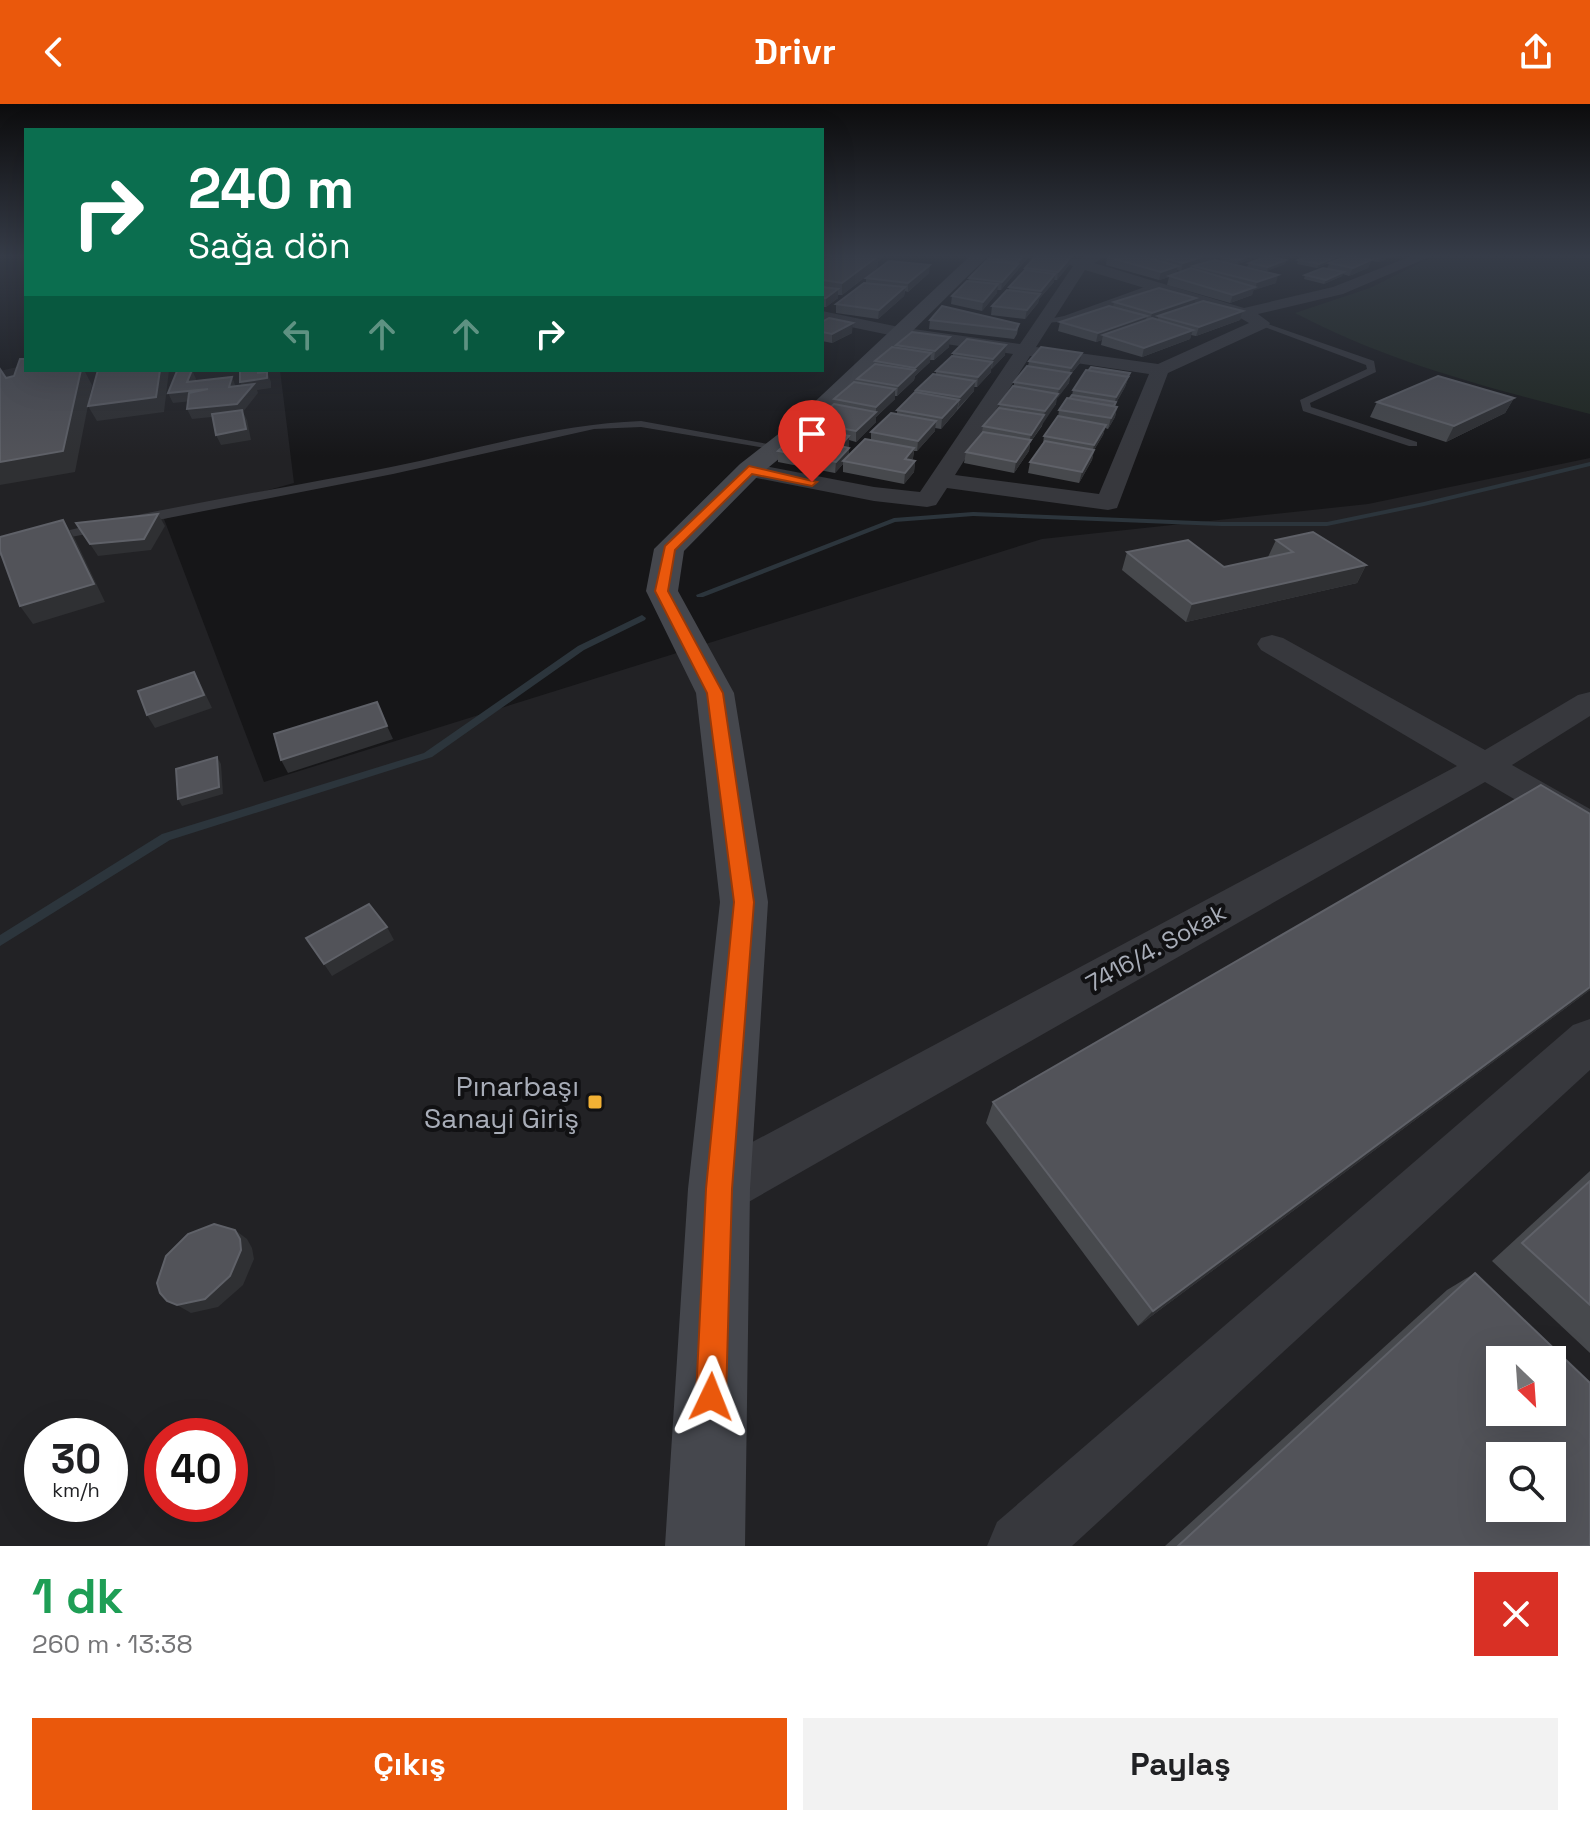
<!DOCTYPE html>
<html lang="tr">
<head>
<meta charset="utf-8">
<style>
  body { margin:0; font-family:"Space Grotesk",sans-serif; background:#f2f2f2; color:#202124; height:100vh; display:flex; flex-direction:column; font-size:30px; white-space:nowrap }
  * { box-sizing:border-box; margin:0 }
  p { font-size:26px; color:#757577 }
  .icon { flex:none; width:44px; height:44px; fill:none; stroke:currentColor; stroke-width:2; stroke-linecap:round; stroke-linejoin:round }
  .map { position:relative; height:1442px; overflow:hidden }
  .panel { display:flex; flex-direction:column; background:#fff; flex:1 }
  .panel>* { flex:none }
  .hud { position:absolute; left:24px; top:24px; width:800px; height:244px; border-radius:0px; box-shadow:0 8px 32px #0002; background:#0b6e4f; color:#fff; overflow:hidden }
  .needle { width:52px; rotate:155deg }
  .fabs { position:absolute; left:1486px; top:1242px; display:grid; gap:16px }
  .fabs a { display:grid; place-items:center; width:80px; height:80px; border-radius:0px; background:#fff; box-shadow:0 8px 32px #0002; font-size:40px }
  .speed { position:absolute; left:24px; top:1314px; display:flex; gap:16px; font-size:40px; font-weight:700; text-align:center }
  .speed>* { display:grid; place-content:center; width:104px; height:104px; border-radius:50%; background:#fff; box-shadow:0 8px 32px #0002; line-height:1 }
  .speed small { font-size:20px; font-weight:400 }
  .speed .limit { border:12px solid #d22; background:#fff; color:#111 }
  .pin { position:absolute; display:grid; place-items:center; width:68px; height:68px; color:#fff; margin:-82px -34px; border-radius:50% 50% 50% 0; rotate:-45deg; box-shadow:0 0 8px #0007 }
  .pin .icon { rotate:45deg }
  .me { position:absolute; width:88px; margin:-44px; rotate:2deg; stroke-linejoin:round; filter:drop-shadow(0 0 6px #0008) }
  .turn { display:flex; align-items:center; gap:28px; height:168px; padding:0 32px; font-size:36px }
  .turn .icon { width:104px; height:104px; stroke-width:2.5 }
  .turn b { display:block; font-size:56px; line-height:68px }
  .lanes { display:flex; align-items:center; height:76px; padding:0 32px; background:#0003; justify-content:center; gap:40px; direction:ltr }
  .lanes .off { opacity:.35 }
  .round { display:grid; place-items:center; flex:none; width:84px; height:84px; border-radius:0px; background:#f2f2f2 }
  .headline { display:flex; align-items:center; justify-content:space-between; height:136px; padding:0 32px }
  h1 { font-size:48px; font-weight:600; line-height:60px; color:#1e9e55 }
  .action { display:flex; gap:16px; margin-top:auto; padding:16px 32px }
  .action a { flex:1; height:92px; border-radius:0px; background:#ea580c; color:#fff; font-size:32px; font-weight:600; line-height:92px; text-align:center }
  .action a+a { background:#f2f2f2; color:#202124 }
  header { display:flex; justify-content:space-between; align-items:center; height:104px; padding:0 32px; background:#ea580c; color:#fff; font-size:36px; font-weight:600 }
  .map>svg:first-child { display:block }
  .built { fill:#222225; fill-rule:evenodd }
  .green { fill:#1e261f }
  .lines { fill:none; stroke-linecap:round; stroke-linejoin:round }
  .stream { fill:#2c353c; fill-rule:evenodd }
  .lane { fill:#37383d; fill-rule:evenodd }
  .street { fill:#37383d; fill-rule:evenodd }
  .secondary { fill:#45474d; fill-rule:evenodd }
  .wall { fill:#47494d; fill-rule:evenodd }
  .shaded-wall { fill:#2f3033 }
  .building { fill:#525359; stroke:#5f6168; stroke-width:2; fill-rule:evenodd }
  .route { fill:#ea580c; stroke:#983908; stroke-width:2 }
  .poi-dot { fill:#f2b134; stroke:#111113; stroke-width:3 }
  .labels { text-anchor:middle; stroke-width:8; stroke-linejoin:round; paint-order:stroke }
  .street-label { font-size:24px; fill:#a8adb8; stroke:#111113 }
  .near-poi-label { font-size:28px; fill:#a8adb8; stroke:#111113; text-anchor:end }
</style>
</head>
<body>
<header><svg class="icon" aria-label="back" viewBox="0 0 24 24"><path d="M15 5l-7 7 7 7"/></svg>Drivr<svg class="icon" aria-label="share" viewBox="0 0 24 24"><path d="M12 15V3M7 8l5-5 5 5M5 13v7h14v-7"/></svg></header>
<div class="map">
<svg width="1590" height="1442" viewBox="0 0 1590 1442">
  <rect width="100%" height="100%" fill="#161618"/>
  <path class="built" d="M26,261V266H280L294,379L164,415L264,678L1042,435L1368,400L1590,354V1442H0V267ZM1500,1256H1552V1308H1500ZM42,1332H110V1400H42ZM162,1332H230V1400H162ZM1500,1352H1552V1404H1500Z"/>
  <path class="green" d="M1436,151H1590V310C1489,284 1388,258 1295,209L1370,184Z"/>
  <g class="lines">
    <g class="stream">
      <path d="M1590,358V362L1424,402L1327,422H1221L973,412L895,418L703,493H697L696,491L894,414L973,408L1221,418H1327L1424,398Z"/>
      <path d="M642,511L646,514L645,516L584,546L432,653L170,736L0,842V831L162,730L424,649L578,542Z"/>
    </g>
    <g class="lane">
      <path d="M1153,180L1160,182C1140,194 1058,226 1039,217L1064,212Z"/>
      <path d="M1259,217L1374,257L1376,268L1310,299L1311,303L1417,338V342H1409L1303,307L1300,296L1367,265L1366,261L1259,221Z"/>
      <path d="M641,317L784,343L778,346L641,323L594,325L393,370L66,434L0,452V444C128,408 261,389 391,363C474,346 556,320 641,317Z"/>
    </g>
    <g class="street">
      <path d="M1045,151L1080,155L1088,151H1108L1094,159L1244,204L1333,183L1414,151H1434L1343,190L1258,210L1270,219L1268,223L1168,269L1117,404L1108,406L947,384L936,401L927,403L874,397L741,371L737,366L741,361L749,359L874,383L920,388L1013,250L899,233L822,217V207L899,223L1020,240L1073,162ZM1085,166L1237,212L1249,219L1158,260L1036,243ZM1030,252L1149,270L1099,390L955,371Z"/>
      <path d="M1201,151H1223L1204,160H1194V154Z"/>
      <path d="M1272,531L1283,534L1485,646L1578,591L1590,588V612L1512,661L1590,705V736L1577,732L1485,678L738,1104L719,1112L700,1104L692,1085L700,1066L1457,662L1261,546L1257,540L1261,534Z"/>
      <path d="M1590,915V966L1072,1442H987L997,1418L1573,921Z"/>
    </g>
    <path class="secondary" d="M971,151H989L808,331L758,372L684,447L678,487L734,589L768,798L750,1085L745,1442H665L688,1085L720,798L696,589L646,487L654,445L740,360L790,321Z"/>
  </g>
  <g class="wall">
    <path d="M832,151H886L878,157L877,164L842,191H838V194L826,203H822V159Z"/>
    <path d="M992,151H1030L1001,186H997V189L982,207L951,200L952,192L968,177L969,174L988,157Z"/>
    <path d="M1113,151H1196L1202,153L1199,161L1276,179L1253,186L1252,191L1230,199L1167,181L1169,173L1159,176L1106,161L1107,153ZM1193,163L1192,165L1176,170L1177,166L1181,167Z"/>
    <path d="M1224,151H1269L1263,153L1256,152V154L1237,160L1219,157L1221,153Z"/>
    <path d="M1345,151H1396L1379,158L1371,157L1368,164L1349,172L1343,170L1342,172L1324,180L1304,175L1305,171L1327,165L1329,159L1317,164L1297,160L1298,156L1334,157L1347,152Z"/>
    <path d="M1071,153L1069,161L1057,176H1054V178L1039,195L1038,199L1025,215L991,211L992,202L1008,187L1009,183L1024,167L1025,164Z"/>
    <path d="M1286,156L1285,160L1267,167L1247,163L1249,159Z"/>
    <path d="M929,169L908,188L905,187L904,192L878,215L836,209V200L866,179V174Z"/>
    <path d="M1114,198L1194,199L1243,207L1240,216L1196,232L1191,231L1190,235L1142,253L1101,241L1102,236L1096,238L1058,227L1060,218L1113,203Z"/>
    <path d="M930,216L1019,220L1017,230L1014,235L929,225Z"/>
    <path d="M822,218L852,229L832,239L822,237Z"/>
    <path d="M896,241L949,243L934,256H930V258L915,272L914,276L897,292H895V295L876,313V318L856,338L849,336V352L871,336V328L897,310V306L916,289V286L936,270V267L953,252V249L1005,251L991,265V268L977,283H974V287L941,325L935,324V327L917,347H914L913,354L912,356L915,357L914,368L904,380L843,368V360L835,369L778,358V347L812,326V319L834,300V295L857,279V275L874,261L875,257L896,244Z"/>
    <path d="M1082,249L1080,259L1070,271L1069,279L1056,295V300L1043,317L1042,322L1030,339L1029,347L1014,369L964,359L966,348L982,328L983,322L1014,283V278L1028,262L1029,257Z"/>
    <path d="M1130,269L1125,283L1116,299L1115,302L1117,303L1115,313L1108,325L1105,324L1103,331L1094,346L1092,356L1079,379L1028,369L1030,358L1043,339L1044,332L1058,313L1059,306L1072,291L1073,286Z"/>
    <path d="M1514,294L1505,309L1446,338L1370,313L1377,298Z"/>
    <path d="M1276,436L1366,461L1357,479L1186,518L1122,466L1127,448L1224,463L1268,453Z"/>
    <path d="M1590,710V886L1138,1222L986,1019L993,998Z"/>
    <path d="M1590,1067V1249L1492,1157Z"/>
    <path d="M1475,1169L1590,1442H1165L1447,1186Z"/>
  </g>
  <g class="shaded-wall">
    <path d="M886,151L878,157L877,164L842,191V179L875,152Z"/>
    <path d="M1024,151H1030L1001,186L1002,178Z"/>
    <path d="M1252,151H1256V154L1237,160L1239,156Z"/>
    <path d="M1382,151H1396L1379,158Z"/>
    <path d="M1071,153L1069,161L1057,176L1058,168Z"/>
    <path d="M1202,153L1199,161L1181,167L1183,159Z"/>
    <path d="M1336,153L1334,157L1317,164L1319,160Z"/>
    <path d="M1286,156L1285,160L1267,167L1268,163Z"/>
    <path d="M1371,156L1368,164L1349,172L1353,164Z"/>
    <path d="M930,161L929,169L908,188V179Z"/>
    <path d="M1178,162L1176,171L1159,176L1161,168Z"/>
    <path d="M1344,168L1342,172L1324,180L1326,176Z"/>
    <path d="M1055,170L1054,178L1039,195L1041,187Z"/>
    <path d="M1278,171L1276,179L1255,186L1257,178Z"/>
    <path d="M998,180L997,189L982,207L983,198Z"/>
    <path d="M905,183L904,192L878,215L879,206Z"/>
    <path d="M1255,183L1252,191L1230,199L1233,191Z"/>
    <path d="M838,185V194L826,203V194Z"/>
    <path d="M1040,190L1038,199L1025,215L1027,206Z"/>
    <path d="M1196,194L1194,202L1158,212V215L1150,218L1152,209Z"/>
    <path d="M1243,207L1240,216L1196,232L1199,223Z"/>
    <path d="M1147,212L1144,221L1103,231L1102,236L1096,238L1098,229Z"/>
    <path d="M853,219L852,229L832,239V230Z"/>
    <path d="M1193,226L1190,235L1142,253L1144,244Z"/>
    <path d="M950,233L949,243L934,256L935,247Z"/>
    <path d="M1006,241L1005,251L992,265L993,255Z"/>
    <path d="M931,249L930,258L915,272L914,276L897,292L898,282L914,267L915,264Z"/>
    <path d="M1082,249L1080,259L1070,271L1069,279L1057,295L1059,285L1069,271L1071,264Z"/>
    <path d="M992,258L991,268L977,283L978,273Z"/>
    <path d="M70,266H84L92,281L75,368L0,381V358Z"/>
    <path d="M160,266H169L164,308L97,317L88,302Z"/>
    <path d="M192,266L196,275L193,286L208,285L212,295L173,299L168,289L187,278Z"/>
    <path d="M258,266H262V275L267,268L271,278V284L257,286L258,289L243,308L247,316L251,336L221,341L216,331L241,310L192,315L187,305L244,288L240,278L258,269Z"/>
    <path d="M1130,269L1125,283L1116,299L1115,303L1114,302L1116,293Z"/>
    <path d="M232,273L236,283H229Z"/>
    <path d="M975,277L974,287L958,304L960,293Z"/>
    <path d="M895,285V295L876,313V318L856,338V327L876,308V303Z"/>
    <path d="M1058,290L1056,300L1030,339L1029,347L1014,369L1016,358L1029,338L1031,331L1044,312L1045,307Z"/>
    <path d="M1514,294L1505,309L1446,338L1454,322Z"/>
    <path d="M959,296L957,306L941,325L942,314Z"/>
    <path d="M1117,303L1115,313L1108,325L1111,314Z"/>
    <path d="M936,317L935,327L917,347L918,337Z"/>
    <path d="M1106,321L1103,331L1094,346L1092,356L1079,379L1082,368L1092,351L1094,341Z"/>
    <path d="M849,332V343L839,353L840,342Z"/>
    <path d="M849,344V355L843,357V360L835,369L836,358Z"/>
    <path d="M914,344L913,354L904,366L905,355Z"/>
    <path d="M915,357L914,368L904,380L905,369Z"/>
    <path d="M158,410L165,422L151,446L98,452L90,440Z"/>
    <path d="M63,416L74,433L105,498L33,520L20,502Z"/>
    <path d="M1366,461L1357,479L1186,518L1192,500Z"/>
    <path d="M194,568L201,581L212,604L155,624L147,611Z"/>
    <path d="M387,622L393,635L288,669L281,656Z"/>
    <path d="M217,653L221,660L223,690L182,702L178,695Z"/>
    <path d="M387,823L394,836L332,872L324,860Z"/>
    <path d="M1590,883V886L1138,1222L1153,1207Z"/>
    <path d="M235,1126L247,1135L252,1144L254,1155L243,1181L218,1203L191,1209L177,1201Z"/>
  </g>
  <g class="building">
    <path d="M832,151H874L878,152L842,179L822,176V159Z"/>
    <path d="M992,151H1024L1018,158L988,155Z"/>
    <path d="M1037,151H1060L1071,153L1058,168L1025,164Z"/>
    <path d="M1113,151H1138L1178,162L1161,168L1107,153Z"/>
    <path d="M1149,151H1196L1202,153L1183,159Z"/>
    <path d="M1224,151H1252L1239,156L1221,153Z"/>
    <path d="M1310,151H1327L1336,153L1319,160L1298,156Z"/>
    <path d="M1267,152L1286,156L1268,163L1249,159Z"/>
    <path d="M1348,152L1371,156L1353,164L1329,159Z"/>
    <path d="M1215,156L1278,171L1257,178L1193,162Z"/>
    <path d="M889,157L930,161L908,179L866,174Z"/>
    <path d="M986,157L1018,160L1002,178L969,174Z"/>
    <path d="M1191,164L1255,183L1233,191L1169,172Z"/>
    <path d="M1323,164L1344,168L1326,176L1305,171Z"/>
    <path d="M1025,166L1055,170L1041,187L1009,183Z"/>
    <path d="M967,177L998,180L983,198L952,192Z"/>
    <path d="M864,179L905,183L879,206L836,200Z"/>
    <path d="M822,183L838,185L826,194H822Z"/>
    <path d="M1159,184L1196,194L1152,209L1114,198Z"/>
    <path d="M1007,186L1040,190L1027,206L992,202Z"/>
    <path d="M1203,197L1243,207L1199,223L1158,212Z"/>
    <path d="M942,202L1019,220L1016,226L930,216Z"/>
    <path d="M1109,202L1147,212L1098,229L1060,218Z"/>
    <path d="M829,214L853,219L832,230L822,228V218Z"/>
    <path d="M1152,214L1193,226L1144,244L1103,231Z"/>
    <path d="M912,228L950,233L935,247L896,241Z"/>
    <path d="M967,235L1006,241L993,255L953,249Z"/>
    <path d="M892,243L931,249L915,264L875,257Z"/>
    <path d="M1041,243L1082,249L1071,264L1029,257Z"/>
    <path d="M952,252L992,258L978,273L936,267Z"/>
    <path d="M20,255H26V266H81L63,347L0,358V265L6,274L14,272Z"/>
    <path d="M875,260L915,266L898,282L857,275Z"/>
    <path d="M1027,262L1071,269L1059,285L1014,278Z"/>
    <path d="M1091,263L1130,269L1127,274L1128,273L1088,267Z"/>
    <path d="M98,266H160L156,293L88,302Z"/>
    <path d="M192,266L187,278L232,273L229,283L254,280L237,300L187,305L189,289L208,285L168,289L177,267Z"/>
    <path d="M240,266H258V269L267,268V274L240,278Z"/>
    <path d="M1086,266L1128,273L1116,293L1073,286Z"/>
    <path d="M933,270L975,277L960,293L916,286Z"/>
    <path d="M1438,272L1514,294L1454,322L1377,298Z"/>
    <path d="M854,278L895,285L876,303L834,295Z"/>
    <path d="M1013,282L1058,290L1045,307L999,300Z"/>
    <path d="M915,288L959,296L942,314L897,306Z"/>
    <path d="M1072,291L1116,298L1114,302L1069,295Z"/>
    <path d="M1067,294L1117,303L1111,314L1059,306Z"/>
    <path d="M834,300L876,308L856,327L812,319Z"/>
    <path d="M999,304L1044,311L1031,331L983,322Z"/>
    <path d="M242,306L246,325L216,331L212,310Z"/>
    <path d="M891,309L936,317L918,337L871,328Z"/>
    <path d="M1058,312L1106,321L1094,341L1044,332Z"/>
    <path d="M803,324L849,332L840,342L849,344L836,358L778,347Z"/>
    <path d="M983,328L1031,336L1016,358L966,348Z"/>
    <path d="M865,335L914,344L905,355L915,357L905,369L843,357Z"/>
    <path d="M1045,337L1094,346L1082,368L1030,358Z"/>
    <path d="M158,410L144,435L90,440L76,419Z"/>
    <path d="M63,416L94,480L20,502L0,447V433Z"/>
    <path d="M1313,428L1366,461L1192,500L1127,448L1188,436L1224,463L1293,448L1276,436Z"/>
    <path d="M194,568L204,591L147,611L138,587Z"/>
    <path d="M377,598L387,622L281,656L274,630Z"/>
    <path d="M217,653L219,683L178,695L176,665Z"/>
    <path d="M1541,681L1590,710V883L1153,1207L993,998Z"/>
    <path d="M369,800L387,823L324,860L306,834Z"/>
    <path d="M1590,1077V1201L1522,1139Z"/>
    <path d="M214,1120L235,1126L240,1135L241,1146L230,1172L205,1195L177,1201L167,1197L160,1189L157,1179L166,1152L188,1130Z"/>
    <path d="M1475,1169L1590,1279V1442H1178ZM1500,1256H1552V1308H1500ZM1500,1352H1552V1404H1500Z"/>
  </g>
  <linearGradient id="sky" x2="0" y2="1"><stop stop-color="#0c0c0d"/><stop offset="0.43" stop-color="#363c48"/><stop offset="1" stop-color="#363c48" stop-opacity="0"/></linearGradient>
  <rect width="1590" height="353" fill="url(#sky)"/>
  <path class="route" d="M749,362L817,378L812,382L752,370L675,446L668,487L723,589L754,798L732,1085L726,1293L722,1304L711,1308L700,1304L696,1293L706,1085L734,798L707,589L655,487L665,442Z"/>
  <rect class="poi-dot" x="587" y="990" width="16" height="16" rx="4"/>
  <g class="labels">
    <g class="street-label">
      <text transform="translate(1156 844) rotate(-29)" y="8">7416/4. Sokak</text>
    </g>
    <g class="near-poi-label">
      <text x="579" y="992">Pınarbaşı<tspan x="579" dy="32">Sanayi Giriş</tspan></text>
    </g>
  </g>
</svg>
<div class="fabs">
<a><svg class="needle" viewBox="-14 -14 28 28"><path d="M0-13l5 13h-10z" fill="#e53935"/><path d="M0 13l5-13h-10z" fill="#757577"/></svg></a>
<a><svg class="icon" aria-label="search" viewBox="0 0 24 24"><circle cx="10" cy="10" r="6"/><path d="M15 15l6 6"/></svg></a>
</div>
<div class="speed"><div>30<small>km/h</small></div><div class="limit">40</div></div>
<div class="pin" style="left:812px;top:378px;background:#d93025"><svg class="icon" aria-label="arrive" viewBox="0 0 24 24"><path d="M6 21V4h12l-3 4 3 4H6"/></svg></div>
<svg class="me" style="left:711px;top:1293px" viewBox="-20 -20 40 40"><path d="M0-17L14 15 0 8-14 15z" fill="#ea580c" stroke="#fff" stroke-width="4"/></svg>
<div class="hud">
<div class="turn"><svg class="icon" aria-label="right" viewBox="0 0 24 24"><path d="M7 20v-9h11M14 6l5 5-5 5"/></svg><div><b>240 m</b>Sağa dön</div></div>
<div class="lanes"><svg class="icon off" aria-label="left" viewBox="0 0 24 24"><path d="M17 20v-9H6M10 6l-5 5 5 5"/></svg><svg class="icon off" aria-label="ahead" viewBox="0 0 24 24"><path d="M12 20V5M6 11l6-6 6 6"/></svg><svg class="icon off" aria-label="ahead" viewBox="0 0 24 24"><path d="M12 20V5M6 11l6-6 6 6"/></svg><svg class="icon" aria-label="right" viewBox="0 0 24 24"><path d="M7 20v-9h11M14 6l5 5-5 5"/></svg></div>
</div>
</div>
<section class="panel">
<div class="headline"><div><h1>1 dk</h1><p>260 m · 13:38</p></div><a class="round" style="background:#d93025;color:#fff"><svg class="icon" aria-label="close" viewBox="0 0 24 24"><path d="M6 6l12 12M18 6L6 18"/></svg></a></div>
<div class="action"><a>Çıkış</a><a>Paylaş</a></div>
</section>
</body>
</html>
